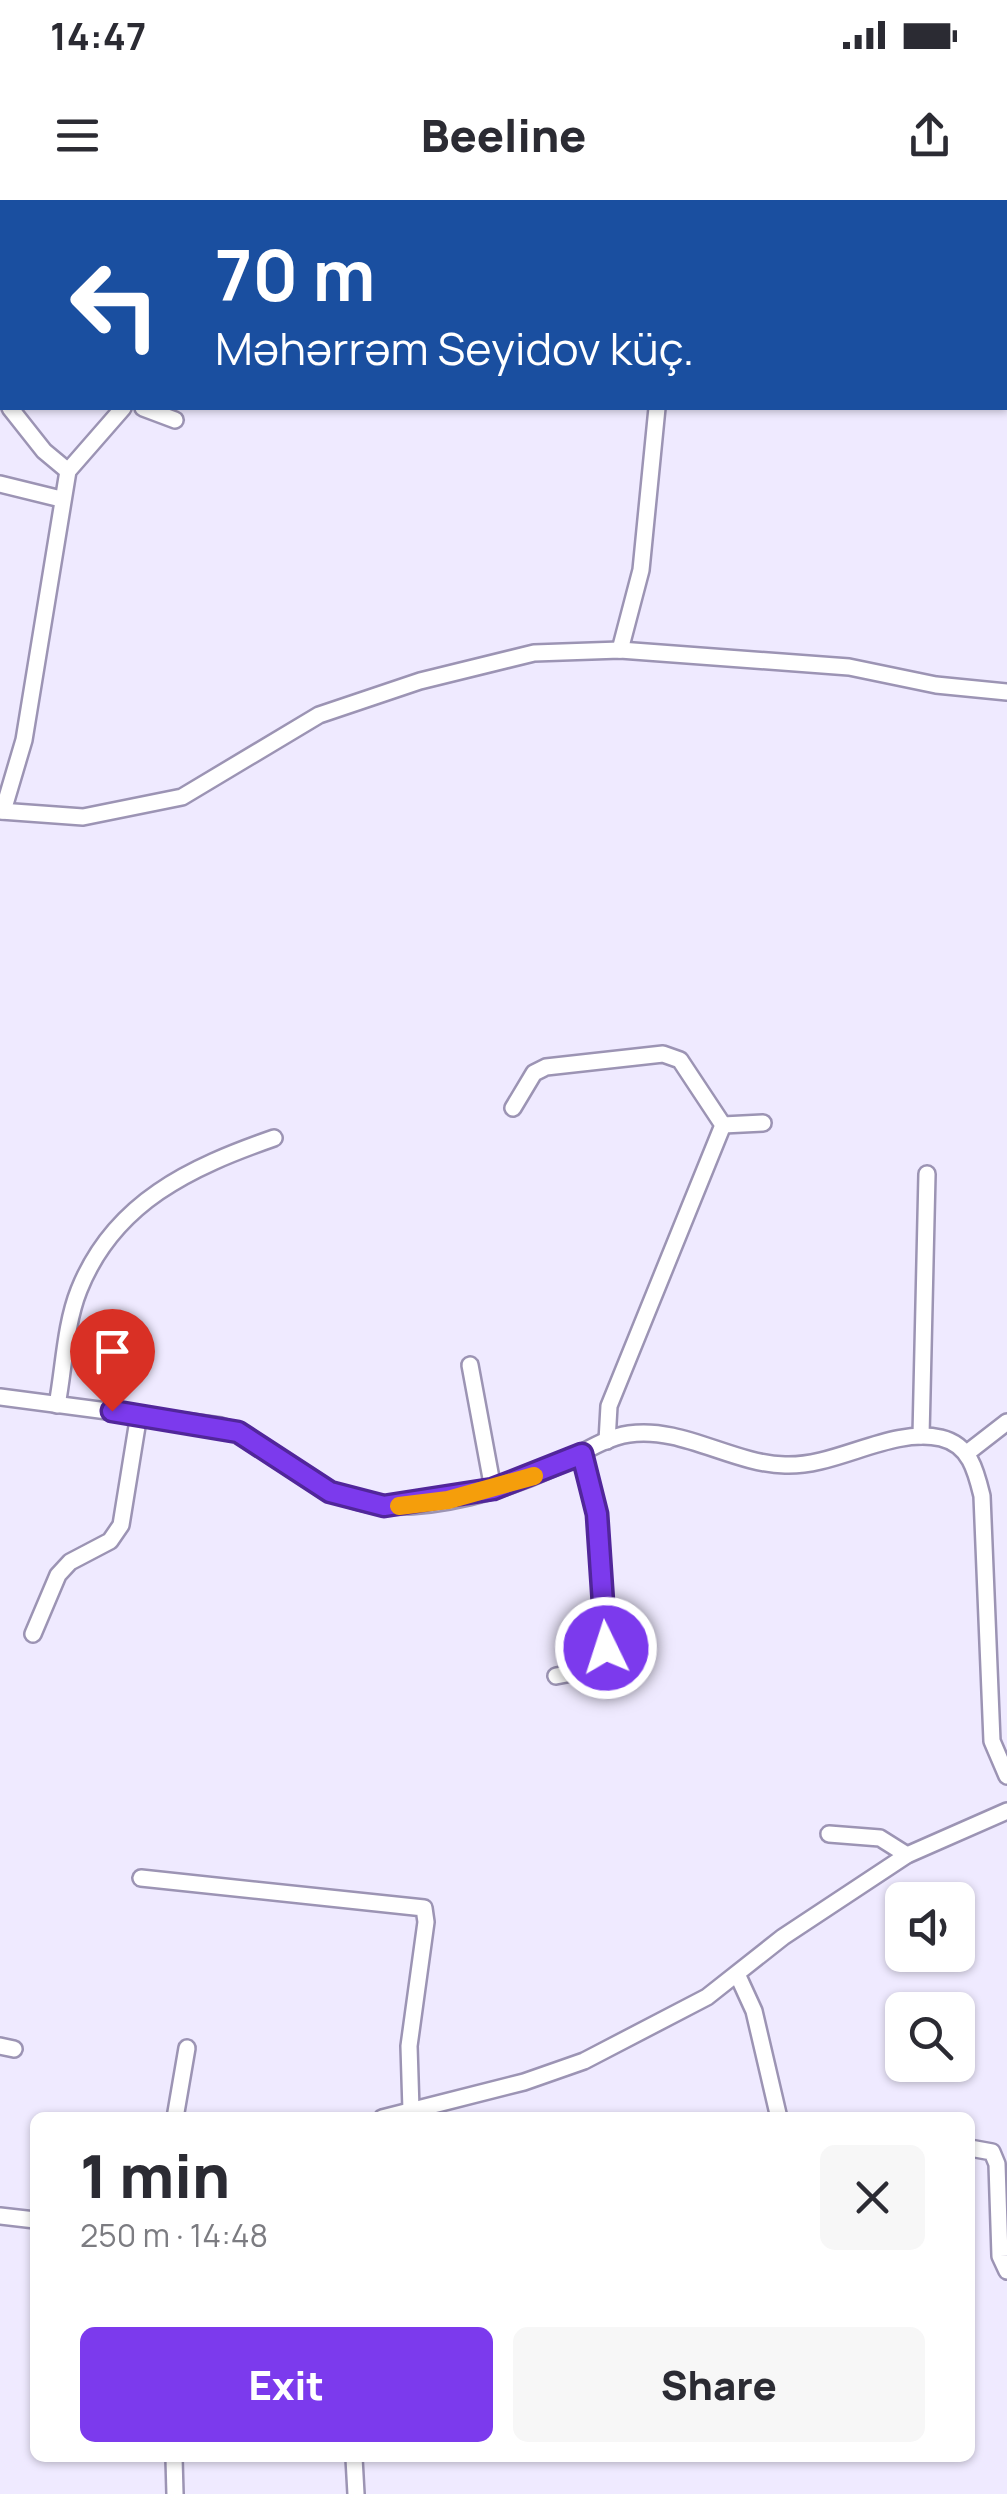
<!DOCTYPE html>
<html lang="en">
<head>
<meta charset="utf-8">
<style>
  body { margin:0; font-family:Manrope,sans-serif; background:#f7f7f7; color:#2b2b33; height:100vh; display:flex; flex-direction:column; font-size:38px; white-space:nowrap }
  * { box-sizing:border-box; margin:0 }
  p { font-size:32px; color:#7c7c81 }
  .icon { flex:none; width:55px; height:55px; fill:none; stroke:currentColor; stroke-width:2; stroke-linecap:round; stroke-linejoin:round }
  .map { position:relative; flex:1; overflow:hidden }
  .side { position:absolute; left:30px; top:1912px; width:945px; height:350px; display:flex; flex-direction:column; background:#fff; border-radius:15px; box-shadow:0 2px 8px #0004 }
  .side>* { flex:none }
  .top-card { position:absolute; left:0px; top:0px; width:1008px; height:210px; box-shadow:0 2px 8px #0004; background:#1a4fa0; color:#fff; overflow:hidden }
  .controls { position:absolute; left:885px; top:1682px; display:grid; gap:20px }
  .controls a { display:grid; place-items:center; width:90px; height:90px; border-radius:15px; background:#fff; box-shadow:0 2px 8px #0004; font-size:50px }
  .pin { position:absolute; display:grid; place-items:center; width:85px; height:85px; color:#fff; margin:-102px -42px; border-radius:50% 50% 50% 0; rotate:-45deg; box-shadow:0 0 10px #0007 }
  .pin .icon { rotate:45deg }
  .me { position:absolute; width:110px; margin:-55px; rotate:356deg; stroke-linejoin:round; filter:drop-shadow(0 0 8px #0008) }
  .turn { display:flex; align-items:center; gap:35px; height:210px; padding:0 50px; font-size:45px }
  .turn .icon { width:130px; height:130px; stroke-width:2.5 }
  .turn b { display:block; font-size:70px; line-height:85px }
  .round { display:grid; place-items:center; flex:none; width:105px; height:105px; border-radius:15px; background:#f7f7f7 }
  .headline { display:flex; align-items:center; justify-content:space-between; height:170px; padding:0 50px }
  h1 { font-size:60px; font-weight:800; line-height:75px }
  .action { display:flex; gap:20px; margin-top:auto; padding:20px 50px }
  .action a { flex:1; height:115px; border-radius:15px; background:#7c3aed; color:#fff; font-size:40px; font-weight:800; line-height:115px; text-align:center }
  .action a+a { background:#f7f7f7; color:#2b2b33 }
  .status { display:flex; justify-content:space-between; align-items:center; height:70px; padding:0 50px; background:#fff; direction:ltr }
  .status svg { height:28px; fill:currentColor }
  header { display:flex; justify-content:space-between; align-items:center; height:130px; padding:0 50px; background:#fff; font-size:45px; font-weight:800 }
  .map>svg:first-child { display:block }
  .lines { fill:none; stroke-linecap:round; stroke-linejoin:round }
  .minor-casing { stroke:#9c94b4; stroke-width:20 }
  .minor { stroke:#fff; stroke-width:15 }
  .route-casing { stroke:#51269a; stroke-width:25 }
  .route { stroke:#7c3aed; stroke-width:18 }
  .slow { stroke:#f59e0b; stroke-width:18 }
</style>
</head>
<body>
<div class="status"><b>14:47</b><svg viewBox="0 0 49 12"><path d="M0 12V9h3v3zM5 12V6h3v6zM10 12V3h3v9zM15 12V0h3v12zM26 1h20v11H26zM47 4h2v5h-2z"/></svg></div>
<header><svg class="icon" aria-label="menu" viewBox="0 0 24 24"><path d="M4 6h16M4 12h16M4 18h16"/></svg>Beeline<svg class="icon" aria-label="share" viewBox="0 0 24 24"><path d="M12 15V3M7 8l5-5 5 5M5 13v7h14v-7"/></svg></header>
<div class="map">
<svg width="1007" height="2294" viewBox="0 0 1007 2294">
  <rect width="100%" height="100%" fill="#efeaff"/>
  <g class="lines">
    <g class="minor-casing">
      <g id="minor">
        <path d="M448,2L454,0"/>
        <path d="M1005,137H1007"/>
        <path d="M0,195L2,199"/>
        <path d="M10,208L44,251L68,271"/>
        <path d="M143,208L175,220"/>
        <path d="M0,284L61,299"/>
        <path d="M620,450L641,370L657,208"/>
        <path d="M0,611L83,617L182,597L319,515L420,481L534,453L620,450L849,467L936,485L1007,492"/>
        <path d="M3,611L24,540L68,271L123,208"/>
        <path d="M513,908L534,873L546,867L663,854L680,860L723,925L609,1206L607,1241"/>
        <path d="M723,925L763,923"/>
        <path d="M470,1165L493,1289"/>
        <path d="M0,1197L221,1226C281,1244 317,1302 383,1306C437,1309 504,1291 553,1268C577,1257 602,1238 629,1234C681,1226 733,1264 785,1265C837,1267 890,1227 941,1238C970,1245 976,1271 982,1296L992,1541L1007,1576"/>
        <path d="M57,1205C64,1168 65,1125 79,1090C114,1002 191,967 274,938"/>
        <path d="M921,1236L927,974"/>
        <path d="M967,1253L1007,1222"/>
        <path d="M33,1434L58,1375L70,1362L110,1341L121,1325L139,1214"/>
        <path d="M556,1476L599,1468L606,1448L597,1314L582,1255"/>
        <path d="M829,1634L880,1638L907,1655"/>
        <path d="M141,1678L424,1708L426,1722L409,1846L411,1910"/>
        <path d="M738,1776L754,1811L779,1918"/>
        <path d="M0,1846L14,1849"/>
        <path d="M175,1918L187,1848"/>
        <path d="M382,1918L524,1882L584,1861L707,1797L783,1737L907,1655L1007,1611"/>
        <path d="M970,1948L992,1952L997,1964L1000,2056L1007,2071"/>
        <path d="M0,2016L35,2020"/>
        <path d="M174,2258L175,2294"/>
        <path d="M354,2258L356,2294"/>
      </g>
    </g>
    <use href="#minor" class="minor"/>
  </g>
  <g class="lines">
    <g class="route-casing">
      <path id="route" d="M112,1211L238,1232L330,1292L384,1306L493,1289L582,1254L597,1314L606,1448"/>
    </g>
    <use href="#route" class="route"/>
    <path class="slow" d="M399,1306L448,1300L534,1276"/>
  </g>
</svg>
<div class="controls">
<a><svg class="icon" aria-label="sound" viewBox="0 0 24 24"><path d="M4 9h4l5-4v14l-5-4H4zM17 9q2 3 0 6"/></svg></a>
<a><svg class="icon" aria-label="search" viewBox="0 0 24 24"><circle cx="10" cy="10" r="6"/><path d="M15 15l6 6"/></svg></a>
</div>
<div class="pin" style="left:112px;top:1211px;background:#d93025"><svg class="icon" aria-label="arrive" viewBox="0 0 24 24"><path d="M6 21V4h12l-3 4 3 4H6"/></svg></div>
<svg class="me" style="left:606px;top:1448px" viewBox="-20 -20 40 40"><circle r="17" fill="#7c3aed" stroke="#fff" stroke-width="3"/><path d="M0-11L8 9 0 5-8 9z" fill="#fff"/></svg>
<div class="top-card">
<div class="turn"><svg class="icon" aria-label="left" viewBox="0 0 24 24"><path d="M17 20v-9H6M10 6l-5 5 5 5"/></svg><div><b>70 m</b>Məhərrəm Seyidov küç.</div></div>
</div>
<section class="side">
<div class="headline"><div><h1>1 min</h1><p>250 m · 14:48</p></div><a class="round"><svg class="icon" aria-label="close" viewBox="0 0 24 24"><path d="M6 6l12 12M18 6L6 18"/></svg></a></div>
<div class="action"><a>Exit</a><a>Share</a></div>
</section>
</div>
</body>
</html>
